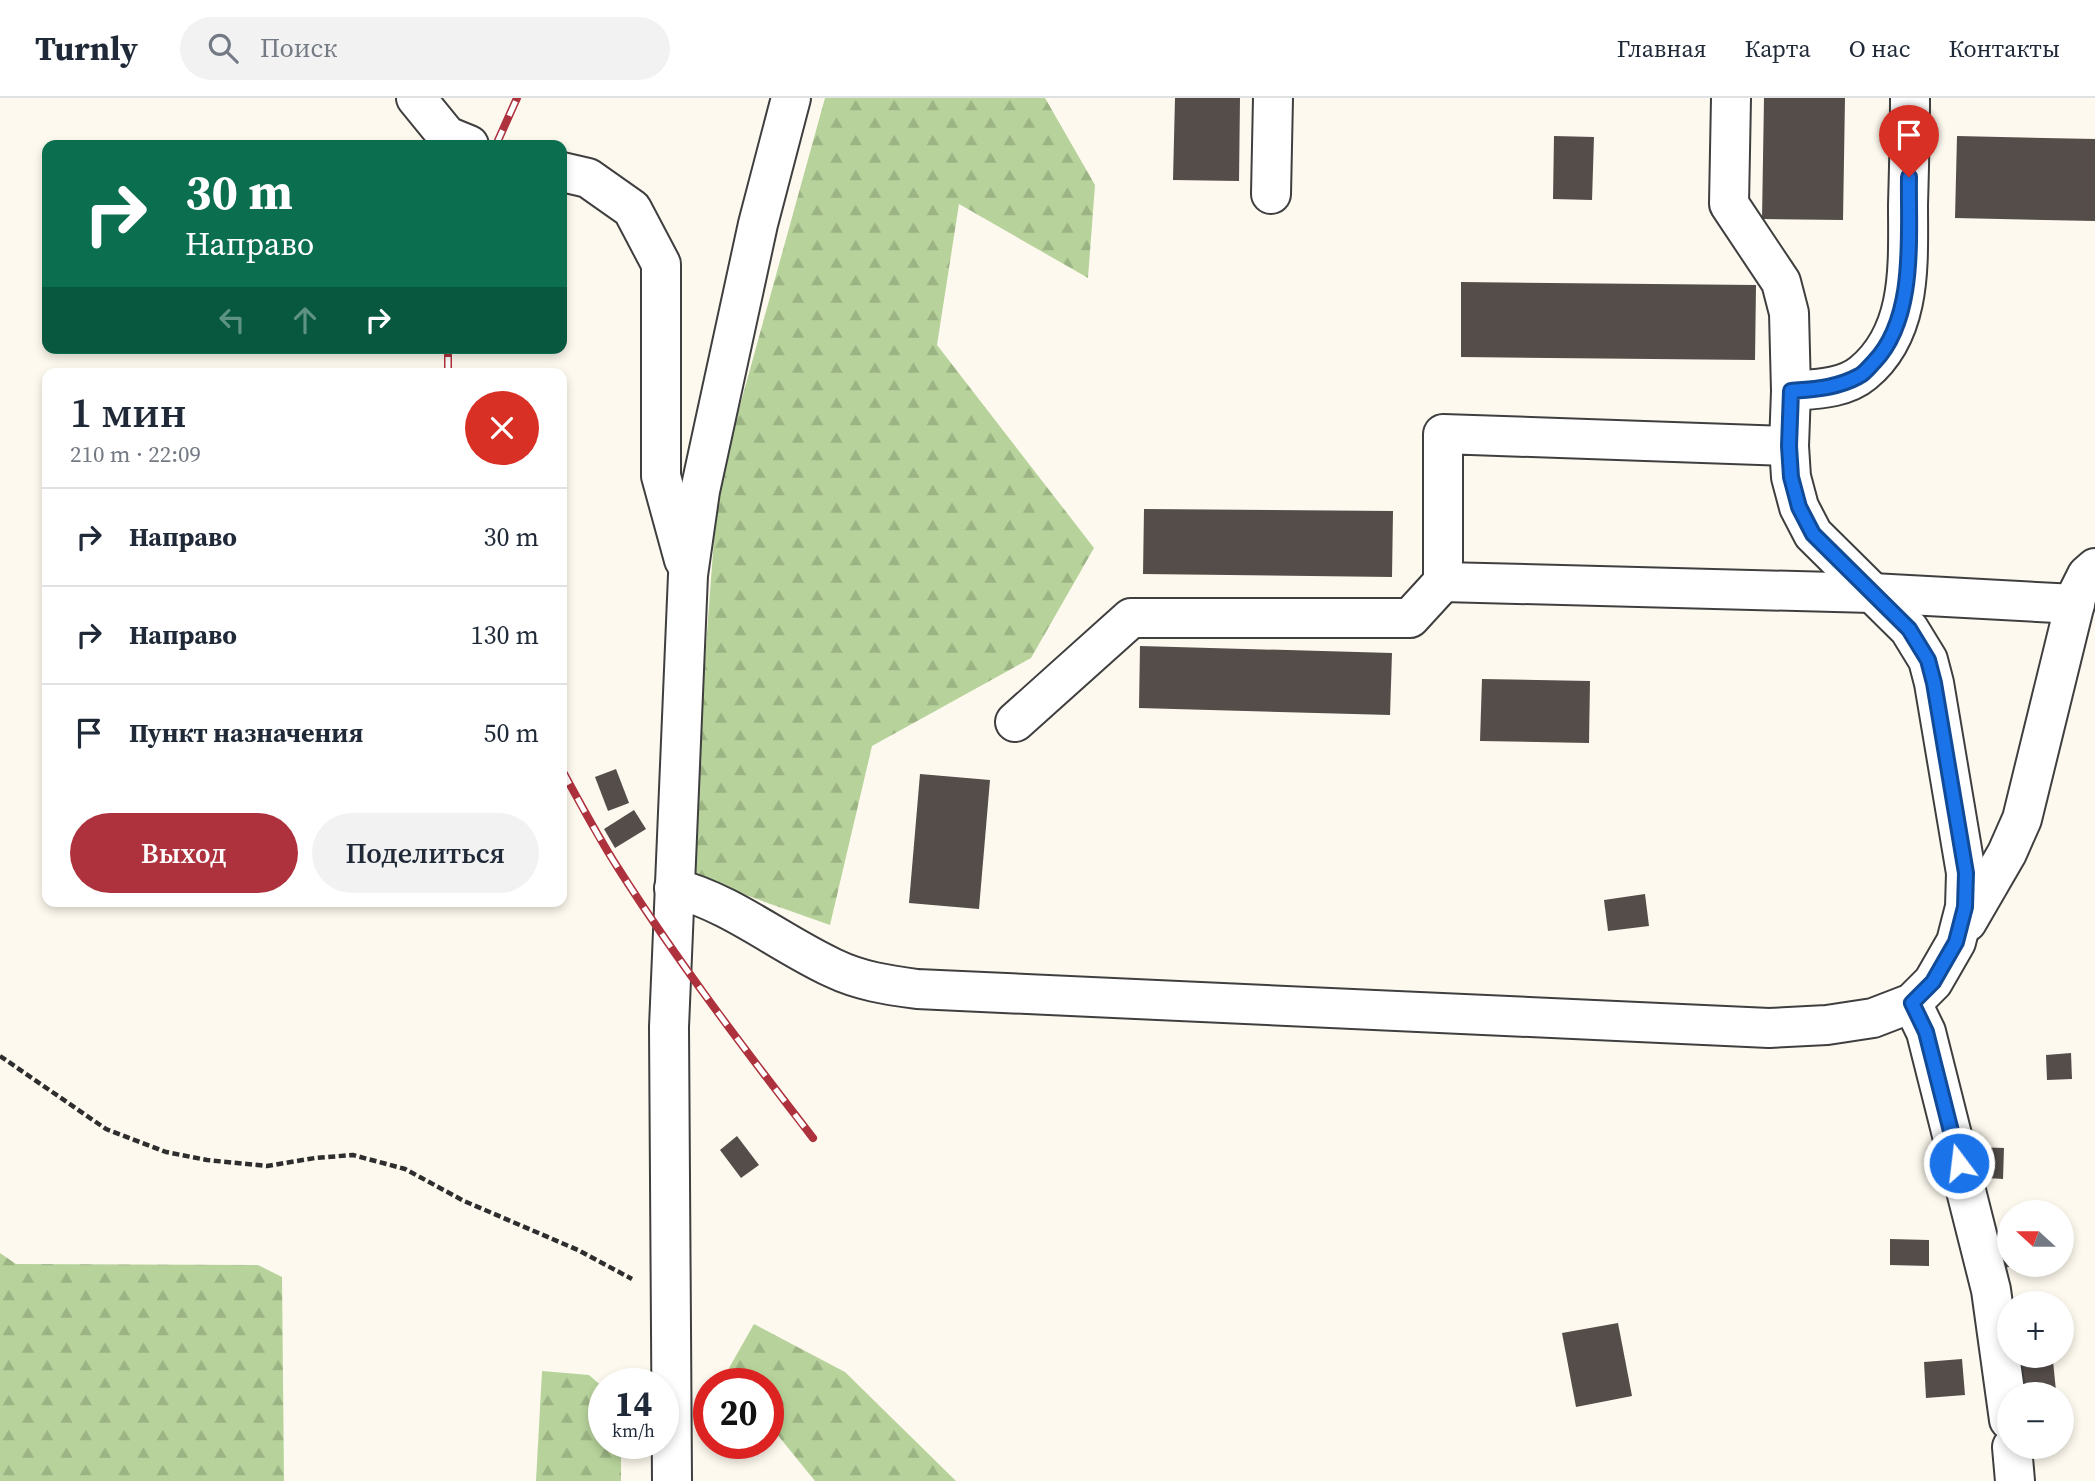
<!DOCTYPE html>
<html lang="ru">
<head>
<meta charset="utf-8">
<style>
  body { margin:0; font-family:"Source Serif 4",serif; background:#f2f2f3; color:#1f2937; height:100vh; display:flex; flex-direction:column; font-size:26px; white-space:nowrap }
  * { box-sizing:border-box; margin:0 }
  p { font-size:23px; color:#747a83 }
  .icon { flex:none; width:38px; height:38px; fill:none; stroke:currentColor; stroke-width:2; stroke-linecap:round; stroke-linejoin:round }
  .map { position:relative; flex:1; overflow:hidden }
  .drawer { position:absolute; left:42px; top:270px; width:525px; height:539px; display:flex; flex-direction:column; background:#fff; border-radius:14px; box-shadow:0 4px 10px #0003 }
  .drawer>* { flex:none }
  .hud { position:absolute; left:42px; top:42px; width:525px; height:214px; border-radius:14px; box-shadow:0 4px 10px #0003; background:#0b6e4f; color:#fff; overflow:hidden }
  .needle { width:46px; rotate:291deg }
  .tools { position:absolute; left:1997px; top:1102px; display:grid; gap:14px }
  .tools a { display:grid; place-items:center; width:77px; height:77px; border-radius:50%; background:#fff; box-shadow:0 4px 10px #0003; font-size:35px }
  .speed { position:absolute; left:588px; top:1270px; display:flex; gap:14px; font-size:35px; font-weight:700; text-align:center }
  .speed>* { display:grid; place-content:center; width:91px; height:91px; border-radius:50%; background:#fff; box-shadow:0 4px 10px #0003; line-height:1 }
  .speed small { font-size:18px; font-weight:400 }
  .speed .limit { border:10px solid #d22; background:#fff; color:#111 }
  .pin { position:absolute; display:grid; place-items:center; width:60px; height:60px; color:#fff; margin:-72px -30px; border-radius:50% 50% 50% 0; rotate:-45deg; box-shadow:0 0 7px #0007 }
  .pin .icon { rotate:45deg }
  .me { position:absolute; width:77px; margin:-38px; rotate:345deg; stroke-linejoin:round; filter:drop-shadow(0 0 5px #0008) }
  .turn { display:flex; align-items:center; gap:24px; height:147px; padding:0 28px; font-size:32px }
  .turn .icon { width:91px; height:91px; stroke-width:2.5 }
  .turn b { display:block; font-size:49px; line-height:60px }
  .lanes { display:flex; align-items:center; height:66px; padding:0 28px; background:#0003; justify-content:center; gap:35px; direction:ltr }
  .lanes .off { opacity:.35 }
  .round { display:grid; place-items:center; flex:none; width:74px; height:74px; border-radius:37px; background:#f2f2f3 }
  .overview { display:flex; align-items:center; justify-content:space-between; height:119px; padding:0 28px }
  h1 { font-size:42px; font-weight:600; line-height:52px }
  .primary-button { display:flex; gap:14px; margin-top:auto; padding:14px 28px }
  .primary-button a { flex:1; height:80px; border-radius:42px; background:#ae323e; color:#fff; font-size:28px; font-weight:600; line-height:80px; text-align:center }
  .primary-button a+a { background:#f2f2f3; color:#1f2937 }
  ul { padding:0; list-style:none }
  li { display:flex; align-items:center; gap:21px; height:98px; padding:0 28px; border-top:2px solid #e0e1e3 }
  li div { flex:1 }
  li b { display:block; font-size:26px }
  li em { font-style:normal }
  header { display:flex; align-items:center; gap:42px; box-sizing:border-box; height:98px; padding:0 35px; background:#fff; border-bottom:2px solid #e0e1e3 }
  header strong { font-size:33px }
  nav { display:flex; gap:38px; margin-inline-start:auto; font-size:24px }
  .search { width:490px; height:63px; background:#f2f2f3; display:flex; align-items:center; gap:18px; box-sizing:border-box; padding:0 24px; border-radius:38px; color:#747a83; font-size:26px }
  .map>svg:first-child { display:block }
  .forest { fill:url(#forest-firs) }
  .building { fill:#544d4a }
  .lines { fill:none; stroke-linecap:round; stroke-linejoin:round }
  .minor-casing { stroke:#3f3f3f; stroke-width:42 }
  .path { stroke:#2e2e2e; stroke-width:4.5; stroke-dasharray:7 3.5; stroke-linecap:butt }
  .minor { stroke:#fff; stroke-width:38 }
  .rail-casing { stroke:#ae323e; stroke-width:8 }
  .rail { stroke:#fff; stroke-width:5; stroke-dasharray:16; stroke-linecap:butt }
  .route-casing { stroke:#114b97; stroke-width:18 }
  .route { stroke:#1a73e8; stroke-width:12 }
</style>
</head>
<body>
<header>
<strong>Turnly</strong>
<div class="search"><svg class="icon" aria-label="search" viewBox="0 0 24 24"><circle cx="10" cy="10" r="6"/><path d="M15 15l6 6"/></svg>Поиск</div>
<nav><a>Главная</a><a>Карта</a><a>О нас</a><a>Контакты</a></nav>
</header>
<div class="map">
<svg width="2095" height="1383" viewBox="0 0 2095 1383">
  <defs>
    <pattern id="forest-firs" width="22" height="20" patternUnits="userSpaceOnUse" patternTransform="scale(1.75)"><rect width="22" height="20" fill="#b7d39b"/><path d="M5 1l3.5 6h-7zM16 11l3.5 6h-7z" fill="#9cb484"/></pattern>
  </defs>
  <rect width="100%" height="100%" fill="#fdf9ee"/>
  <g class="forest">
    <path d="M825,0H1045L1095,87L1088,180L959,106L937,247L1094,450L1031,560L872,648L830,827L689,777L718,387Z"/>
    <path d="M0,1155L16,1166L258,1167L282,1179L284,1383H0Z"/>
    <path d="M754,1226L845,1274L956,1383H815L776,1335L768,1341V1286H720Z"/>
    <path d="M542,1273L589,1277L604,1290V1346H621V1383H536Z"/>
    <path d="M716,1346H762L746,1358L717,1349Z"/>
  </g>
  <g class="building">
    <path d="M1175,0H1240L1239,83L1173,82Z"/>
    <path d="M1764,0H1845L1843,122L1762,121Z"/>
    <path d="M1554,38L1594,39L1592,102L1553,101Z"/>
    <path d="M1957,38L2095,41V123L1955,120Z"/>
    <path d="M1461,184L1756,187L1755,262L1461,259Z"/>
    <path d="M1144,411L1393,413L1392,479L1143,476Z"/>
    <path d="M1140,548L1392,555L1390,617L1139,610Z"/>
    <path d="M1482,581L1590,583L1589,645L1480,643Z"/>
    <path d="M616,671L629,705L608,713L595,679Z"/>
    <path d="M920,676L990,682L979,811L909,805Z"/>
    <path d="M634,712L646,731L615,750L604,731Z"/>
    <path d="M1645,796L1649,828L1608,833L1604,802Z"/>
    <path d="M2071,955L2072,981L2047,982L2046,957Z"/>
    <path d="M737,1038L759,1067L741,1080L720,1052Z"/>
    <path d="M1974,1049L2004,1050L2003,1081L1972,1079Z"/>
    <path d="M1890,1141L1929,1142V1168L1890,1167Z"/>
    <path d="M2009,1145V1169L1996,1171L1994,1146Z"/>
    <path d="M1618,1225L1632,1298L1576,1309L1562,1235Z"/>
    <path d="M1962,1261L1965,1297L1926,1300L1924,1264Z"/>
    <path d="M2053,1263L2056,1293L2019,1297L2016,1267Z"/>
  </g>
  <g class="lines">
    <g class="minor-casing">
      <g id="minor">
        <path d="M416,0L447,38L469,47"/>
        <path d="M562,74L588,80L632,111L661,166V378L684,462"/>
        <path d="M1271,96L1273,0"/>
        <path d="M1791,293C1815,291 1844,291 1863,275C1913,234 1908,165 1908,107C1909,71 1910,36 1910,0"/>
        <path d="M1443,484L1872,495L2075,506"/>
        <path d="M1015,624L1131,520H1410L1443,484V336L1789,348"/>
        <path d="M674,790C732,805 779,845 833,870C860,883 887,887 917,891L1769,930L1827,927L1873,920L1912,905L1933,884L1956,844L1965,809L1966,775L1934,585L1928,562L1909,531L1813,436L1799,409L1791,379L1789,348L1791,293L1789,215L1781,184L1729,106L1731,0"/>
        <path d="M1967,824L2007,755L2022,721L2077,497L2087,477L2095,470"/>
        <path d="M1912,905L1926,934L1991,1192L2009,1322"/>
        <path d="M2012,1349L2015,1383"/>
        <path d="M672,1383L669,929L688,477L700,393L758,126L791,0"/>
      </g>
    </g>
    <path class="path" d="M0,958L106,1031L166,1054L207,1062L267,1068L315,1060L353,1057L405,1071L464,1103L578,1152L632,1181"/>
    <use href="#minor" class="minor"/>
    <g class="rail-casing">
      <g id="rail">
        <path d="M496,47L517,0"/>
        <path d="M448,275V250"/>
        <path d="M562,672C580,705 598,739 618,770C678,864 745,952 813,1040"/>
      </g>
    </g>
    <use href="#rail" class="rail"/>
  </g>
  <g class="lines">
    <g class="route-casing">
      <path id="route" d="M1909,79C1908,136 1917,219 1874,264C1869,269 1865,275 1859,278C1837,290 1815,291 1791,293L1789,348L1791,379L1799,409L1813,436L1909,531L1928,562L1934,585L1966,775L1965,809L1956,844L1933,884L1912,905L1926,934L1959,1065"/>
    </g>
    <use href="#route" class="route"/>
  </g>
</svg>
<div class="tools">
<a><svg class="needle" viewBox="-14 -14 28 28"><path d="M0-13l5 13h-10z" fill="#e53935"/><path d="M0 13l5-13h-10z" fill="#747a83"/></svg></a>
<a>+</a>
<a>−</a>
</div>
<div class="speed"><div>14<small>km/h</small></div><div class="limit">20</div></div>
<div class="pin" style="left:1909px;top:79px;background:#d93025"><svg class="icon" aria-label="arrive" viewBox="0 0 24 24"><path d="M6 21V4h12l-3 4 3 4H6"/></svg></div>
<svg class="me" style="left:1959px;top:1065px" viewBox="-20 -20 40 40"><circle r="17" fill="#1a73e8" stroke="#fff" stroke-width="3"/><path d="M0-11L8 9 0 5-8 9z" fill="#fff"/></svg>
<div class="hud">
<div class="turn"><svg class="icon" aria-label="right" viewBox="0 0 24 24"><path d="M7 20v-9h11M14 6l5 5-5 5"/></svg><div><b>30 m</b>Направо</div></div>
<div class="lanes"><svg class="icon off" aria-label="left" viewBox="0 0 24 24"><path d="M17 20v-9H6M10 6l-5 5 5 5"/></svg><svg class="icon off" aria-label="ahead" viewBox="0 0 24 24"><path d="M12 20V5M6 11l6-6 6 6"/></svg><svg class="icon" aria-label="right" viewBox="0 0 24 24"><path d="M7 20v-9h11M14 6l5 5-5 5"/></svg></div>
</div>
<section class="drawer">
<div class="overview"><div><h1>1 мин</h1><p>210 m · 22:09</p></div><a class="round" style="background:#d93025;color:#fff"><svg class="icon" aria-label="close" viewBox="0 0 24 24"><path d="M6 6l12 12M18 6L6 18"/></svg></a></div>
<ul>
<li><svg class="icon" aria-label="right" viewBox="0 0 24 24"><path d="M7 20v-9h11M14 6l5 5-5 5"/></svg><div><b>Направо</b></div><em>30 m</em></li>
<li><svg class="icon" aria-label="right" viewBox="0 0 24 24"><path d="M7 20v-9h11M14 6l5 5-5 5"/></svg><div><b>Направо</b></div><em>130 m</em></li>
<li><svg class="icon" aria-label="arrive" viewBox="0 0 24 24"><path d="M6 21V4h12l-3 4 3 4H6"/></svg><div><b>Пункт назначения</b></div><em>50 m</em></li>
</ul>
<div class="primary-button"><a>Выход</a><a>Поделиться</a></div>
</section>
</div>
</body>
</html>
